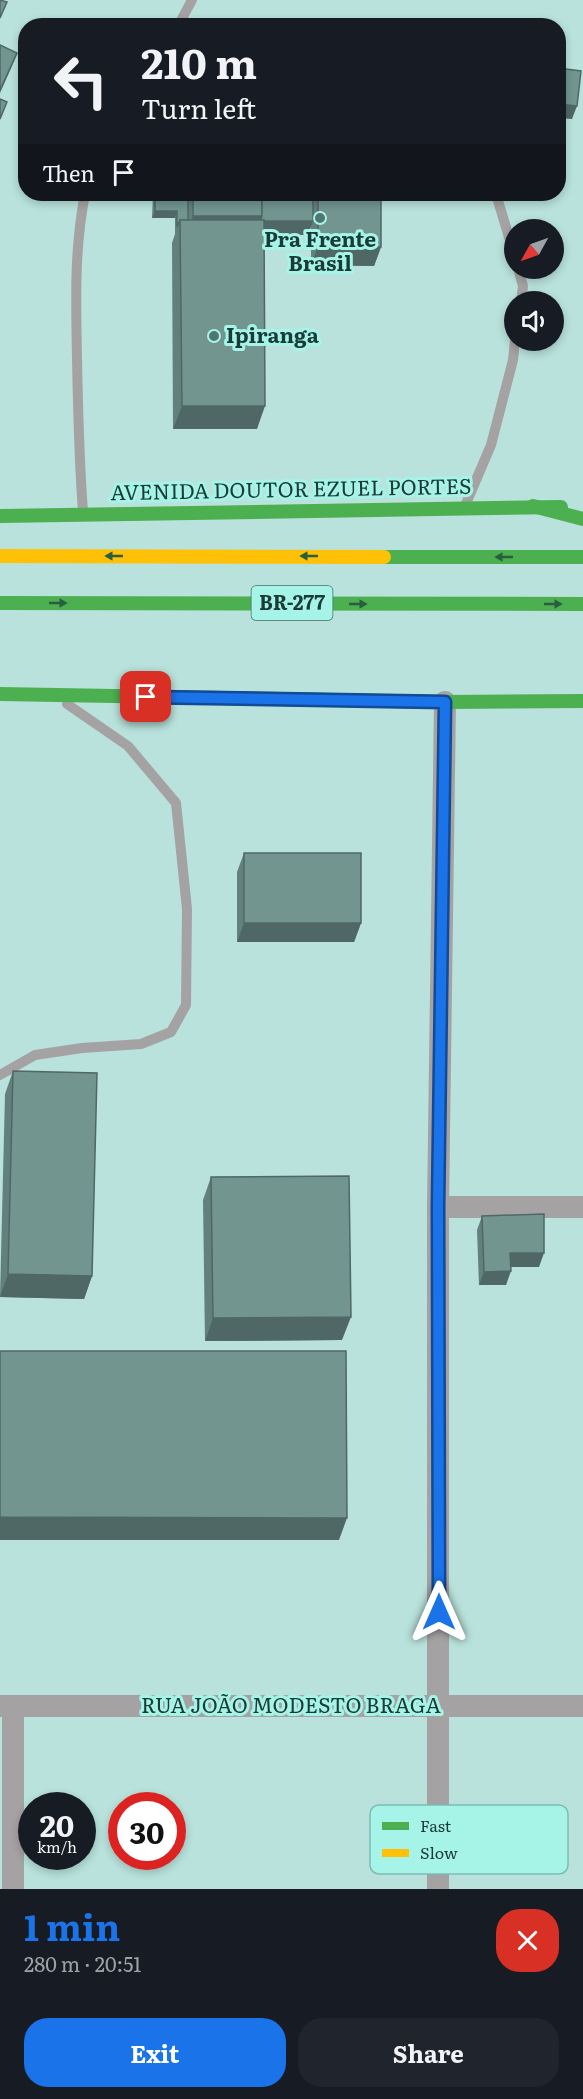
<!DOCTYPE html>
<html lang="en">
<head>
<meta charset="utf-8">
<style>
  body { margin:0; font-family:Literata,serif; background:#20242c; color:#f1f3f6; height:100vh; display:flex; flex-direction:column; font-size:22px; white-space:nowrap }
  * { box-sizing:border-box; margin:0 }
  p { font-size:20px; color:#9ea1a6 }
  .icon { flex:none; width:33px; height:33px; fill:none; stroke:currentColor; stroke-width:2; stroke-linecap:round; stroke-linejoin:round }
  .map { position:relative; height:1889px; overflow:hidden }
  .side { display:flex; flex-direction:column; background:#171b24; flex:1 }
  .side>* { flex:none }
  .top-card { position:absolute; left:18px; top:18px; width:548px; height:183px; border-radius:24px; box-shadow:0 3px 9px #0003; background:#171b24; color:#f1f3f6; overflow:hidden }
  .needle { width:39px; rotate:230deg }
  .fabs { position:absolute; left:504px; top:219px; display:grid; gap:12px }
  .fabs a { display:grid; place-items:center; width:60px; height:60px; border-radius:50%; background:#171b24; box-shadow:0 3px 9px #0003; font-size:30px }
  .speed { position:absolute; left:18px; top:1792px; display:flex; gap:12px; font-size:30px; font-weight:700; text-align:center }
  .speed>* { display:grid; place-content:center; width:78px; height:78px; border-radius:50%; background:#171b24; box-shadow:0 3px 9px #0003; line-height:1 }
  .speed small { font-size:15px; font-weight:400 }
  .speed .limit { border:9px solid #d22; background:#fff; color:#111 }
  .pin { position:absolute; display:grid; place-items:center; width:51px; height:51px; color:#fff; margin:-26px; border-radius:12px; box-shadow:0 3px 9px #0006 }
  .me { position:absolute; width:66px; margin:-33px; rotate:0deg; stroke-linejoin:round; filter:drop-shadow(0 0 4px #0008) }
  .turn { display:flex; align-items:center; gap:21px; height:126px; padding:0 24px; font-size:27px }
  .turn .icon { width:78px; height:78px; stroke-width:2.5 }
  .turn b { display:block; font-size:42px; line-height:51px }
  .then { display:flex; align-items:center; height:57px; padding:0 24px; background:#0003; gap:12px; font-size:22px }
  .round { display:grid; place-items:center; flex:none; width:63px; height:63px; border-radius:24px; background:#20242c }
  .head { display:flex; align-items:center; justify-content:space-between; height:102px; padding:0 24px }
  h1 { font-size:36px; font-weight:700; line-height:45px; color:#1a73e8 }
  .primary-button { display:flex; gap:12px; margin-top:auto; padding:12px 24px }
  .primary-button a { flex:1; height:69px; border-radius:24px; background:#1a73e8; color:#fff; font-size:24px; font-weight:700; line-height:69px; text-align:center }
  .primary-button a+a { background:#20242c; color:#f1f3f6 }
  .map>svg:first-child { display:block }
  .lines { fill:none; stroke-linecap:round; stroke-linejoin:round }
  .lane { stroke:#a5a2a4; stroke-width:10 }
  .street { stroke:#a5a2a4; stroke-width:22 }
  .fast { stroke:#4caf50; stroke-width:14 }
  .slow { stroke:#ffc107; stroke-width:14 }
  .wall { fill:#62807c }
  .shaded-wall { fill:#506865 }
  .building { fill:#729590; stroke:#506865; stroke-width:1.5 }
  .oneway { fill:#2a5e3e }
  .route-casing { stroke:#114b97; stroke-width:15 }
  .route { stroke:#1a73e8; stroke-width:10 }
  .poi-dot { fill:#527570; stroke:#a6f4e8; stroke-width:2 }
  .labels { text-anchor:middle; stroke-width:6; stroke-linejoin:round; paint-order:stroke }
  .shield { fill:#a6f4e8; stroke:#45726c; stroke-width:1.5 }
  .shield-label { font-size:20px; font-weight:bold; fill:#1b3b37 }
  .poi-label { font-size:21px; font-weight:bold; fill:#1b3b37; stroke:#a6f4e8 }
  .street-label { font-size:21px; fill:#1b3b37; stroke:#a6f4e8 }
  .key { fill:#a6f4e8; stroke:#7cbcb3; stroke-width:1.5 }
  .key-label { font-size:16px; fill:#1b3b37 }
</style>
</head>
<body>
<div class="map">
<svg width="583" height="1889" viewBox="0 0 583 1889">
  <rect width="100%" height="100%" fill="#b8e2db"/>
  <g class="lines">
    <g class="lane">
      <path d="M178,26L192,0"/>
      <path d="M496,194L514,254"/>
      <path d="M518,268L523,286L521,302"/>
      <path d="M465,506L491,445L513,360L515,340"/>
      <path d="M83,511C79,461 78,410 77,359C76,302 74,250 85,194"/>
      <path d="M0,1075L35,1055L82,1048L141,1044L171,1032L186,1005L187,909L176,803L128,746L67,704"/>
    </g>
    <g class="street">
      <path d="M438,1207H583"/>
      <path d="M0,1706H583"/>
      <path d="M13,1889V1706"/>
      <path d="M438,1889V1207L445,702"/>
    </g>
    <g class="fast">
      <path d="M533,506L583,519"/>
      <path d="M0,516L561,507"/>
      <path d="M384,557H583"/>
      <path d="M0,603L583,604"/>
      <path d="M0,694L445,702L583,701"/>
    </g>
    <path class="slow" d="M0,556L384,557"/>
  </g>
  <g class="wall">
    <path d="M153,194H381V247L374,266L311,265V226L308,235L264,234L257,429H173L172,243L175,234V218H152Z"/>
    <path d="M244,853L361,923L354,942H237V872Z"/>
    <path d="M13,1071L92,1276L84,1299L0,1297L5,1094Z"/>
    <path d="M211,1177L342,1340L205,1341L203,1200Z"/>
    <path d="M482,1216L539,1267H510L506,1285H479L477,1230Z"/>
  </g>
  <g class="shaded-wall">
    <path d="M17,53L12,66L0,93V90Z"/>
    <path d="M558,104L577,106L572,119L558,118Z"/>
    <path d="M155,211H177L175,218H152Z"/>
    <path d="M193,216H262L313,221L308,235L255,234L188,227Z"/>
    <path d="M318,246L381,247L374,266L311,265Z"/>
    <path d="M182,406H265L257,429H173Z"/>
    <path d="M244,923H361L354,942H237Z"/>
    <path d="M510,1253H544L539,1267H505Z"/>
    <path d="M511,1271L506,1285H479L484,1272Z"/>
    <path d="M8,1274L92,1276L84,1299L0,1297Z"/>
    <path d="M351,1317L342,1340L205,1341L213,1318Z"/>
    <path d="M0,1517L347,1518L339,1540H0Z"/>
  </g>
  <g class="building">
    <path d="M0,0L7,2L0,18Z"/>
    <path d="M0,45L17,53L0,90Z"/>
    <path d="M558,68L581,71L577,106L558,104Z"/>
    <path d="M0,99L7,102L0,119Z"/>
    <path d="M155,194H188V220H180L177,227V211H155Z"/>
    <rect x="193" y="194" width="69" height="22"/>
    <path d="M262,194H313V221H264V220H261L262,216Z"/>
    <path d="M318,194H381V247L318,246Z"/>
    <path d="M180,220H264L265,406H182Z"/>
    <rect x="244" y="853" width="117" height="70"/>
    <path d="M13,1071L97,1073L92,1276L8,1274Z"/>
    <path d="M349,1176L351,1317L213,1318L211,1177Z"/>
    <path d="M544,1214V1253H510L511,1271L484,1272L482,1216Z"/>
    <path d="M0,1351H346L347,1518L0,1517Z"/>
  </g>
  <defs><path id="oneway-solid" d="M-6-.8H1V-3.2L6.5 0L1 3.2V.8H-6Z" transform="scale(1.5)"/></defs>
  <g class="oneway">
    <use href="#oneway-solid" transform="translate(114 556) rotate(-180)"/>
    <use href="#oneway-solid" transform="translate(309 556) rotate(-180)"/>
    <use href="#oneway-solid" transform="translate(504 557) rotate(-180)"/>
    <use href="#oneway-solid" transform="translate(58 603)"/>
    <use href="#oneway-solid" transform="translate(358 604)"/>
    <use href="#oneway-solid" transform="translate(553 604)"/>
  </g>
  <g class="lines">
    <g class="route-casing">
      <path id="route" d="M146,697L445,702L438,1207L439,1612"/>
    </g>
    <use href="#route" class="route"/>
  </g>
  <g class="poi-dot">
    <circle cx="320" cy="218" r="6"/>
    <circle cx="214" cy="336" r="6"/>
  </g>
  <g class="labels">
    <rect class="shield" x="251.5" y="586" width="81" height="34" rx="4.5"/>
    <g class="shield-label">
      <text x="292" y="610">BR-277</text>
    </g>
    <g class="poi-label">
      <text x="320" y="247">Pra Frente<tspan x="320" dy="24">Brasil</tspan></text>
      <text x="226" y="343" text-anchor="start">Ipiranga</text>
    </g>
    <g class="street-label">
      <text transform="translate(291 490) rotate(-1)" y="7">AVENIDA DOUTOR EZUEL PORTES</text>
      <text x="291" y="1713">RUA JOÃO MODESTO BRAGA</text>
    </g>
  </g>
  <rect x="370" y="1805" width="198" height="69" rx="9" class="key"/>
  <rect x="382" y="1822" width="27" height="8" fill="#4caf50"/>
  <rect x="382" y="1849" width="27" height="8" fill="#ffc107"/>
  <g class="key-label">
    <text x="420" y="1832">Fast</text>
    <text x="420" y="1859">Slow</text>
  </g>
</svg>
<div class="fabs">
<a><svg class="needle" viewBox="-14 -14 28 28"><path d="M0-13l5 13h-10z" fill="#e53935"/><path d="M0 13l5-13h-10z" fill="#9ea1a6"/></svg></a>
<a><svg class="icon" aria-label="sound" viewBox="0 0 24 24"><path d="M4 9h4l5-4v14l-5-4H4zM17 9q2 3 0 6"/></svg></a>
</div>
<div class="speed"><div>20<small>km/h</small></div><div class="limit">30</div></div>
<div class="pin" style="left:146px;top:697px;background:#d93025"><svg class="icon" aria-label="arrive" viewBox="0 0 24 24"><path d="M6 21V4h12l-3 4 3 4H6"/></svg></div>
<svg class="me" style="left:439px;top:1612px" viewBox="-20 -20 40 40"><path d="M0-17L14 15 0 8-14 15z" fill="#1a73e8" stroke="#fff" stroke-width="4"/></svg>
<div class="top-card">
<div class="turn"><svg class="icon" aria-label="left" viewBox="0 0 24 24"><path d="M17 20v-9H6M10 6l-5 5 5 5"/></svg><div><b>210 m</b>Turn left</div></div>
<div class="then">Then<svg class="icon" aria-label="arrive" viewBox="0 0 24 24"><path d="M6 21V4h12l-3 4 3 4H6"/></svg></div>
</div>
</div>
<section class="side">
<div class="head"><div><h1>1 min</h1><p>280 m · 20:51</p></div><a class="round" style="background:#d93025;color:#fff"><svg class="icon" aria-label="close" viewBox="0 0 24 24"><path d="M6 6l12 12M18 6L6 18"/></svg></a></div>
<div class="primary-button"><a>Exit</a><a>Share</a></div>
</section>
</body>
</html>
